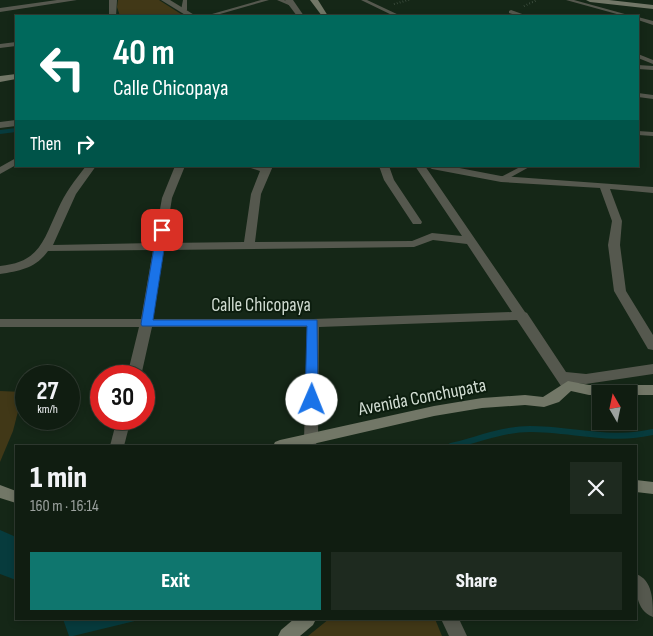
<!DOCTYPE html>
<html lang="en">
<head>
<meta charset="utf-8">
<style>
  body { margin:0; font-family:"Sofia Sans Condensed",sans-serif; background:#1e2a1f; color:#f1f3f6; height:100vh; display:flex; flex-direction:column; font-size:19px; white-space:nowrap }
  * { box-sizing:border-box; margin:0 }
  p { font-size:16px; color:#9ca29f }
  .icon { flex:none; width:28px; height:28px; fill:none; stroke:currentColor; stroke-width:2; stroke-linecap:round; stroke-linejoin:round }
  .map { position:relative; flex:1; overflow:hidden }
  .side { position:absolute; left:15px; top:445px; width:622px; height:175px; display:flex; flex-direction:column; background:#101d11; border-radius:0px; box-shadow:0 2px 8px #0003,0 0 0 1px #303b31 }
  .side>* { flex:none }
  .hud { position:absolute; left:15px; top:15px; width:624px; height:152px; border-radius:0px; box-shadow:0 2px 8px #0003,0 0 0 1px #303b31; background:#00695c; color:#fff; overflow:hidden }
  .needle { width:32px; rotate:351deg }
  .controls { position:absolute; left:592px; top:385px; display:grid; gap:10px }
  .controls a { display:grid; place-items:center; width:45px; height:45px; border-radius:0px; background:#101d11; box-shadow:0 2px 8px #0003,0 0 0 1px #303b31; font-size:25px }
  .speed { position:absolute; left:15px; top:365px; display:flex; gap:10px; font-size:25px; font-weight:700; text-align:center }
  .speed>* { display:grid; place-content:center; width:65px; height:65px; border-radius:50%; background:#101d11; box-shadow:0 2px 8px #0003,0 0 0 1px #303b31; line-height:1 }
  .speed small { font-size:12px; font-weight:400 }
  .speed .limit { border:8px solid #d22; background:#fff; color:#111 }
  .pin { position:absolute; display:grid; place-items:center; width:42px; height:42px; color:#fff; margin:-21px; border-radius:10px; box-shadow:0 2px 8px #0006 }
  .me { position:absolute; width:55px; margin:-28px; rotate:1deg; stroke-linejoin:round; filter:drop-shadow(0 0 4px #0008) }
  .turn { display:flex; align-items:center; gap:18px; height:105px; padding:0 15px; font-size:22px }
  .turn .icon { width:65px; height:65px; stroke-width:2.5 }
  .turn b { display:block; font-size:35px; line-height:42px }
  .then { display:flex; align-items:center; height:48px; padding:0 15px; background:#0003; gap:10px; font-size:19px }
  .round { display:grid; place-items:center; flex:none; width:52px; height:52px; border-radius:0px; background:#1e2a1f }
  .overview { display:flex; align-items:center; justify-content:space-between; height:85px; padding:0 15px }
  h1 { font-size:30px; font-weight:800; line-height:38px }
  .cta { display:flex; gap:10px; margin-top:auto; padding:10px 15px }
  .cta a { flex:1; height:58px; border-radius:0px; background:#0f766e; color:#fff; font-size:20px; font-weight:800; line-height:58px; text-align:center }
  .cta a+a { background:#1e2a1f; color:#f1f3f6 }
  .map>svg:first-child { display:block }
  .green { fill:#413817 }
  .water { fill:#073b3d }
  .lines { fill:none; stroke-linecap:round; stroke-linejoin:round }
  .stream-far1 { stroke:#073b3d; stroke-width:4 }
  .stream { stroke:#073b3d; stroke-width:6 }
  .path { stroke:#546456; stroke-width:2; stroke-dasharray:0.5 2.5; stroke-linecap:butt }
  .lane { fill:#55584e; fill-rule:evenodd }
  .street { fill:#55584e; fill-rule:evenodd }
  .secondary { fill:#727767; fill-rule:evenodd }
  .route { fill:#1a73e8; stroke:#114b97 }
  .labels { text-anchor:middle; stroke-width:4; stroke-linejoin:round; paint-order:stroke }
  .street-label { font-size:19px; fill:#d2ddd3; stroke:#0c1d0e }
</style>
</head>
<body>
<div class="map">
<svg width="653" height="636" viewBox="0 0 653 636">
  <rect width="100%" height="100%" fill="#152717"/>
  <g class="green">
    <path d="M118,0H159L184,16H120L117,7Z"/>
    <path d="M0,391L23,392L13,431L0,462Z"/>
    <path d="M329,619H435L442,636H308Z"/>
  </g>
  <g class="water">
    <path d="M0,530L16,537V580L0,574Z"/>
    <path d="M63,619H143L73,636H69Z"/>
  </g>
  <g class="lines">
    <path class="stream-far1" d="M0,132L16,130"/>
    <path class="stream" d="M451,446C477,440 503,429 530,429C572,429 611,442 653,432"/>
    <g class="path">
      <path d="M394,4L409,0"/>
      <path d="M524,6L537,0"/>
    </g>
    <g class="lane">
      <path d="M183,0H187V10L184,12L181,10Z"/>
      <path d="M261,0H269L213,16H205Z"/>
      <path d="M277,0H284L296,5L291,6Z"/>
      <path d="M361,0H367L401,16H394Z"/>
      <path d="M566,0H574L632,16H624Z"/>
      <path d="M511,10L525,15L526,16H519L509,13V11Z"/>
      <path d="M638,17L653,21V25L638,20Z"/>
      <path d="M638,54L653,60V64L638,58Z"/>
      <path d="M638,65L653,66V70L638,69Z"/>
      <path d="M638,93L653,95V99L638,97Z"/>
      <path d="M638,131L653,132V136L638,135Z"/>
      <path d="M522,166H531L504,181H498L497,179Z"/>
    </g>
    <g class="street">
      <path d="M57,0H77L0,12V8Z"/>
      <path d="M109,0H117L116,16H109Z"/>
      <path d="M161,0H170L196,16H187Z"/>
      <path d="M285,0H293L304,16H297Z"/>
      <path d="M16,42V46L0,48V44Z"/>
      <path d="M16,120V126L0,128V122Z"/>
      <path d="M16,158V165L0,174V167Z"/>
      <path d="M86,166H96L76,194L53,245L154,243L162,198L175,166H185L172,198L165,243L244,242L251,194L260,171L245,166H273L261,194L255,242L412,241L432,233L462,236L415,166H425L525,312L527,313L566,372L586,374L653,364V374L586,384L573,383L575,386L573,389H563L517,320L319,327L318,440L316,444L311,446L306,444L304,440L307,327H152L141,376H127L139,327H0V319H141L153,250L48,251C36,268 20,271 0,274V266C40,262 43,241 58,209C65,193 75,180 86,166ZM433,240L467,244L512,312L313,319H153L164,250L414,247Z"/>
      <path d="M379,166H389L394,180L422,222L421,224H413L384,180Z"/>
      <path d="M427,166H449L501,176L653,187V193L610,189L622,221L620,245L626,291L653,335V350L648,349L614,291L608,245L612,221L600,188L501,182L432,169Z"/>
      <path d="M117,419H131L124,446H110Z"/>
      <path d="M636,574C653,580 653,601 653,617C635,610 636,589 636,574Z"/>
      <path d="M441,619H459L467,636H449Z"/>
    </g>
    <g class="secondary">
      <path d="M310,0H318L328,16H322Z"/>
      <path d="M586,0H609L653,5V9L590,2Z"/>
      <path d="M16,74V79L0,82V76Z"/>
      <path d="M568,381L589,385H653V395H589L571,391L559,402L544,407L525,405L482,408L434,416L304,446H273L275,442L280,440L434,406L482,398L525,395L543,397Z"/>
      <path d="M636,480L653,482V494L636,492Z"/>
      <path d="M0,485L16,491V503L0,498Z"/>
      <path d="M294,619H316L313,625L300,636H278L281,630Z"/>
    </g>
  </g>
  <path class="route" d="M162,227L167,230L153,320H317L318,400L316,404L312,405L305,400L307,326H142L141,324L157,230Z"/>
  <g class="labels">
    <g class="street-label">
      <text x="261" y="311">Calle Chicopaya</text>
      <text transform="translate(422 396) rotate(-11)" y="7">Avenida Conchupata</text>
    </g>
  </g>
</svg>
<div class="controls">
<a><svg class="needle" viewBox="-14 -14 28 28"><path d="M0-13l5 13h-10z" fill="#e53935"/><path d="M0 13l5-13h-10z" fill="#9ca29f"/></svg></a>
</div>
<div class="speed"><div>27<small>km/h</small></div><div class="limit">30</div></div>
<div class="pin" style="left:162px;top:230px;background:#d93025"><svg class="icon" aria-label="arrive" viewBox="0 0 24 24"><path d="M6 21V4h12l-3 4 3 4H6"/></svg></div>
<svg class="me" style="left:312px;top:400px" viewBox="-20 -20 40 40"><circle r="19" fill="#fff"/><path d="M0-13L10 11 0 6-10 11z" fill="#1a73e8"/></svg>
<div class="hud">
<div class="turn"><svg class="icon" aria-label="left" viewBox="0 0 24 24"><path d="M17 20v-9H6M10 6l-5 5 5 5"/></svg><div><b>40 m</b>Calle Chicopaya</div></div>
<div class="then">Then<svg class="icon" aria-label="right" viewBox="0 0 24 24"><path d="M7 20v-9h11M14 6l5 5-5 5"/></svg></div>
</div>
<section class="side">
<div class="overview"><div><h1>1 min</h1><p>160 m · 16:14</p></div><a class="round"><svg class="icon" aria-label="close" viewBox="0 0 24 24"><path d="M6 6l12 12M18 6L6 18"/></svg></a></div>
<div class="cta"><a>Exit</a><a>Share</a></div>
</section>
</div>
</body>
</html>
